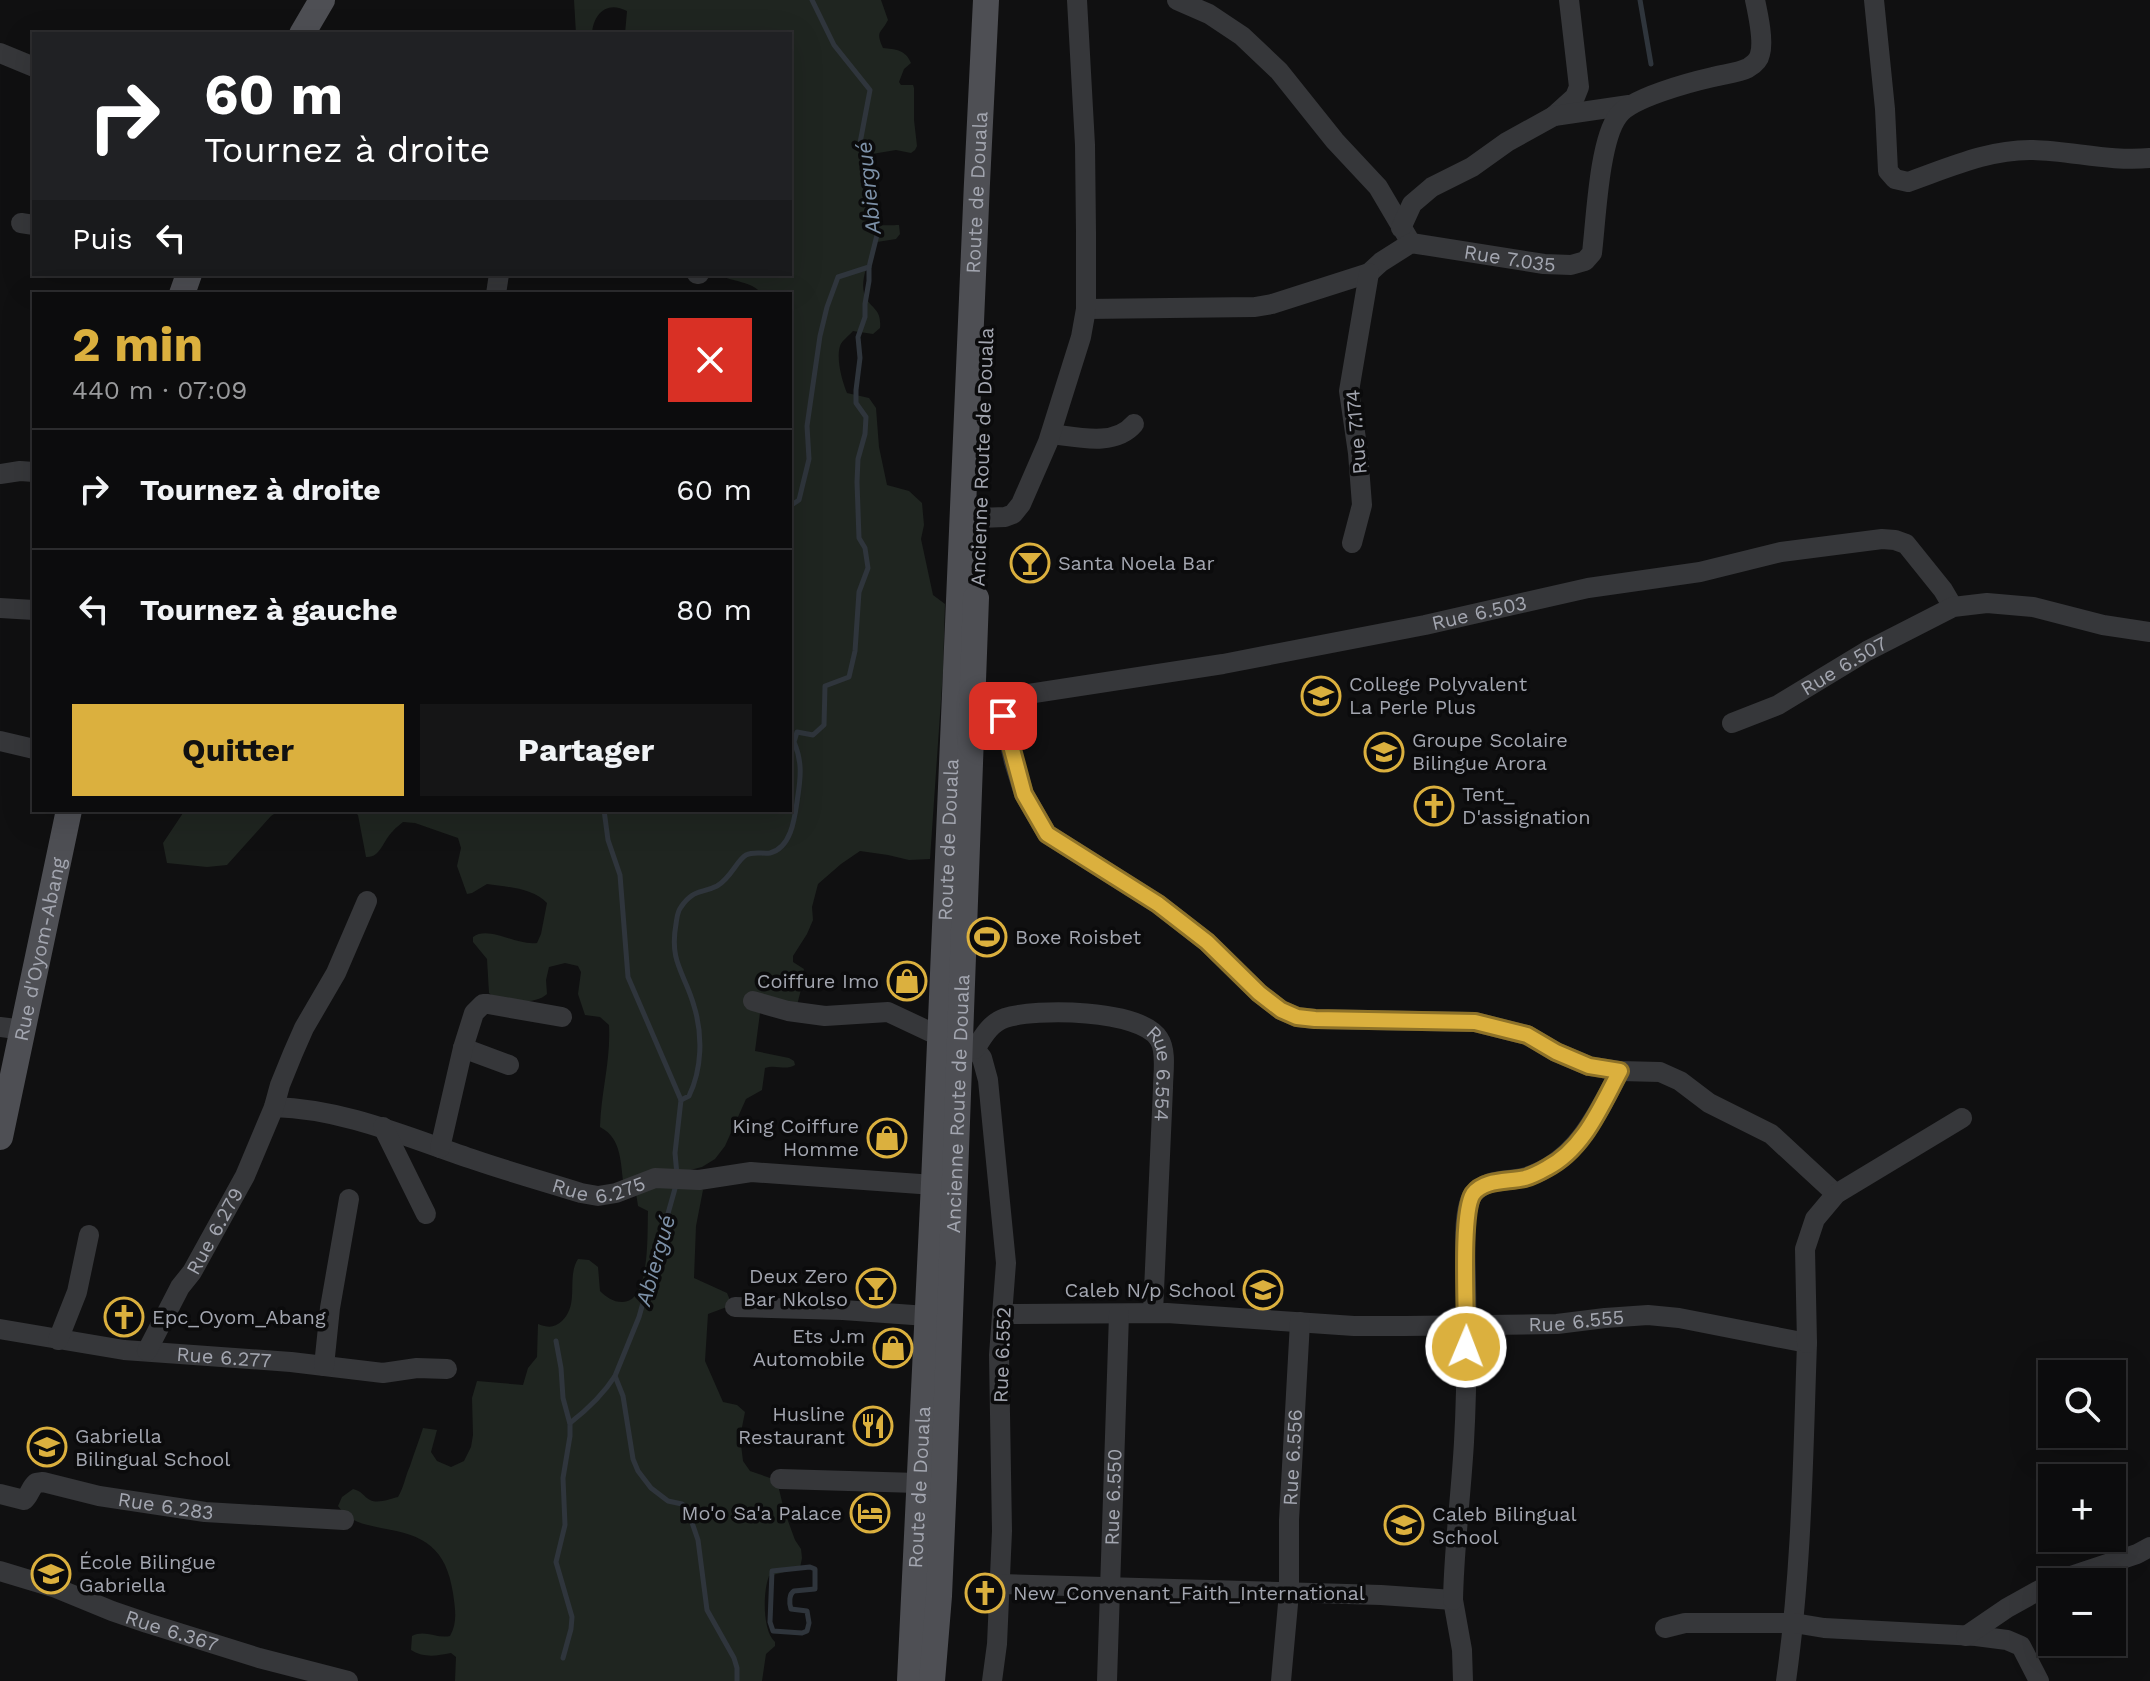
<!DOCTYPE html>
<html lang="fr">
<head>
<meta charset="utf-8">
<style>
  body { margin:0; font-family:"Work Sans",sans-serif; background:#151516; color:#f1f3f6; height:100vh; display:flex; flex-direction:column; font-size:30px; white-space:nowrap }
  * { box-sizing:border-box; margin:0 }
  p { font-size:26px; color:#9a9b9d }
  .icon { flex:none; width:44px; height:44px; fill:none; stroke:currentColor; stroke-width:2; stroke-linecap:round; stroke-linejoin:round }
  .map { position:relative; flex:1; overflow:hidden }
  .drawer { position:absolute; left:32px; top:292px; width:760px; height:520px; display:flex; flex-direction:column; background:#0c0c0d; border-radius:0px; box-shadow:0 8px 32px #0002,0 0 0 2px #2c2c2e }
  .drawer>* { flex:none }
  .guide { position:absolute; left:32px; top:32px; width:760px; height:244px; border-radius:0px; box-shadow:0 8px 32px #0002,0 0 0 2px #2c2c2e; background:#202124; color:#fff; overflow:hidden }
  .tools { position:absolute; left:2038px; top:1360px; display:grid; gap:16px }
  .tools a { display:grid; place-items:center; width:88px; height:88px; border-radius:0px; background:#0c0c0d; box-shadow:0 8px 32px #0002,0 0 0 2px #2c2c2e; font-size:40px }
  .pin { position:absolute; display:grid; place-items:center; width:68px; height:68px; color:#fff; margin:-34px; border-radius:16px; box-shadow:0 4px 12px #0006 }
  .me { position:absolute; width:88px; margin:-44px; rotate:1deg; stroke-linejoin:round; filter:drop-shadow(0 0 6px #0008) }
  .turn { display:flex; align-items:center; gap:28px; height:168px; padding:0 40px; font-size:36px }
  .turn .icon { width:104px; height:104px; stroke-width:2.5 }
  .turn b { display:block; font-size:56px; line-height:68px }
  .then { display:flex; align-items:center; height:76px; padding:0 40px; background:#0003; gap:16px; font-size:30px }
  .round { display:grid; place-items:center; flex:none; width:84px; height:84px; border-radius:0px; background:#151516 }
  .summary { display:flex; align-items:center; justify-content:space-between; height:136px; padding:0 40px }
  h1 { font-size:48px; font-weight:700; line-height:60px; color:#dbb03e }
  .action { display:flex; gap:16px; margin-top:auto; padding:16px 40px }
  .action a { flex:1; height:92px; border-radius:0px; background:#dbb03e; color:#111; font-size:32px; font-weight:700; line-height:92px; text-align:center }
  .action a+a { background:#151516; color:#f1f3f6 }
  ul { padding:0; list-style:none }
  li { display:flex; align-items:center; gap:24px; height:120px; padding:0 40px; border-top:2px solid #2c2c2e }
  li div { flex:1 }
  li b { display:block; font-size:30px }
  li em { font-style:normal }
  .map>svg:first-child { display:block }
  .green { fill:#1f2520 }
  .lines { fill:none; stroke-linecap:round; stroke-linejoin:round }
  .stream { stroke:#2f353c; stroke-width:5 }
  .minor { stroke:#36373a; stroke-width:20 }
  .major { stroke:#4e4f54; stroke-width:26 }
  .route-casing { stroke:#8e7228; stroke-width:20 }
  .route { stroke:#dbb03e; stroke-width:14 }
  .labels { text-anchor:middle; stroke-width:7; stroke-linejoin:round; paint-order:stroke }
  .street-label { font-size:20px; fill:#a3a6b0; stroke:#0b0b0c }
  .poi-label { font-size:20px; fill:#a3a6b0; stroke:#0b0b0c; text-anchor:start }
  .water-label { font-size:22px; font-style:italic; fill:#7d91a8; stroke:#0b0b0c }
</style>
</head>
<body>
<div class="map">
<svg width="2150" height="1681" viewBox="0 0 2150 1681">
  <rect width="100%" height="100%" fill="#101011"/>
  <g class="green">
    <path d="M574,0H881L888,20C881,34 875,30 883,48C895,49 906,50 911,63L904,69L899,82L901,85H913L914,88V120L917,146L915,150L911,153L896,150L872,154C868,167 863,210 873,221C878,227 891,225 899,225L900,234L896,239L877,242C871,256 860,277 864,293C869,309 882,307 880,328L873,334L853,331C849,336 842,340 840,346C836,359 842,381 847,393L869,398L876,408L879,447L887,485L909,491L922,503L924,525L921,539L933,595L945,604L943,671L930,859L909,860L888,855L860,851L841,864L818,884L812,907L813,920L807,934L793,956V962L804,969L802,976L803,982L797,1005L760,1013L755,1051L789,1058L794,1061L795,1065C785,1071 776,1064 765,1068L762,1090L746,1099L725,1146L715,1159L702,1167L624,1187C620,1164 623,1139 600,1127C601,1092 611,1060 609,1025L600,1017L585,1015L578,994L581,972L578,966L565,963L549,967L546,980L547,994C536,1005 501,1004 489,993L487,959L473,942V937C489,925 516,946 537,943L541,934L547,903C533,888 507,887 487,884L472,893L467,894L457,866L461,848L458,838L415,823L403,822C400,825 396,827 393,831C383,840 381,858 366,857L358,815L353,810H790V294H762C751,280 733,283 718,274H790V34H625L627,11C607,0 593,14 592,34H576Z"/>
    <path d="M185,810H280L271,816L227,865L207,867L167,863L163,843Z"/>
    <path d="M661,1186L700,1188L703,1190L696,1226L694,1278L727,1293L732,1305L708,1314L705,1361L723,1402L737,1405L745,1412L740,1437L743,1461L750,1471L773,1479L778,1485L784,1510L795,1540L801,1549L802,1558L800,1568L769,1576C763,1591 762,1630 775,1642V1646L766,1654L762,1681H455L456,1657L451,1653C436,1656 424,1658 411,1650L412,1636C425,1629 437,1639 450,1636C458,1622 455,1608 453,1593C446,1548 425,1535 381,1528C363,1524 349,1522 338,1506L342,1497L353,1489C362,1491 363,1496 370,1500C378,1504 390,1499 398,1497C404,1487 405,1477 410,1466C414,1453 419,1441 423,1428L437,1430L431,1452L437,1461L451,1467L464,1461L471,1447L473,1435L472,1398L477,1381L523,1385L528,1368L537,1357L538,1324C549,1328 554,1328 562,1321C580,1304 566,1278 578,1259L589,1260L598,1267L600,1291C606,1297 613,1302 622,1302C651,1303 647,1232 648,1211L638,1206L636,1193Z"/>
  </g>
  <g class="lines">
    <g class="stream">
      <path d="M1640,0L1651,64"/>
      <path d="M790,506L799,500L809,459L807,426L820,336L827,307L838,277L869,267L878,231L860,143L870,90L834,45L812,0"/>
      <path d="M604,810L608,840L620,875L628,977L681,1100L675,1153L677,1175"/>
      <path d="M681,1100L689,1096C702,1069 703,1035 694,1006C685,973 669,963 676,924C677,918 677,912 681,907C693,889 701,894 717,886C731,878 737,860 746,855C754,851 762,854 770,853C793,847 795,814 798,795C801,775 802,761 794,742L797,732L813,735L824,725L825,686L849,677L855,651L859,592L868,568L865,548L859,538L857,482L858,459L865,434L866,417L856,403V390L860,358L858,337L865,317V304L869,281V267"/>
      <path d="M676,1185L639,1317L615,1376L623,1396L633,1459L638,1471L651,1488L668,1501L682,1504L687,1508L698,1540L707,1610L734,1658L737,1668V1681"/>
      <path d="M556,1341L561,1368L563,1398L570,1424V1436L563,1478L565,1525L556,1562L572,1617L571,1629L563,1658"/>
      <path d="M570,1423C588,1409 603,1395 615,1376"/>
      <path d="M810,1567L815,1569V1589L794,1591C789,1594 789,1603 791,1609L807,1611L809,1623L807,1631L802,1633L773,1631L770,1622L772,1571Z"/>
    </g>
    <g class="minor">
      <path d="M1177,0L1209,14L1242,36L1279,71L1335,141L1378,187L1411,243"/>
      <path d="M1874,0L1885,109L1888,171L1895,179L1908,182C1948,168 1989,149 2033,150C2072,151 2111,162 2150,158"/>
      <path d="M0,53L34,67"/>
      <path d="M1554,116L1575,97L1579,87L1569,0"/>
      <path d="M21,223L34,225"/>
      <path d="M1401,228L1412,204L1432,187L1472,167L1507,142L1554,116L1629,105"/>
      <path d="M697,274H699"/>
      <path d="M496,294L499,274"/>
      <path id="s1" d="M1086,309L1255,307L1272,304L1369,273L1381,262L1411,243L1544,264L1571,265L1585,261L1592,253C1596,220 1599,141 1618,116C1630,98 1691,82 1713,77C1724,74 1738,73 1748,68C1753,65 1759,60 1760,54C1764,41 1758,14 1755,0"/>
      <path d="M1051,434C1077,437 1115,447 1134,424"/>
      <path d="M0,474L20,471L34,472"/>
      <path d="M979,518L1005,517L1013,514L1021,504L1048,442L1081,337L1086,309V232L1085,145L1077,0"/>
      <path d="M1352,543L1362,505L1358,453L1349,391L1369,273"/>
      <path d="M0,608L34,610"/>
      <path d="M999,699L1014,762L1024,794L1047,834L1158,904L1207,942L1259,993L1281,1010L1297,1017L1315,1019L1475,1022L1527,1035L1556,1052L1589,1066L1620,1071L1660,1072L1680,1081L1709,1103L1771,1134L1836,1194"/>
      <path id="s2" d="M989,700L1223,664L1425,625L1588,588L1700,572L1781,552L1882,539L1895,540L1906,544L1943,590L1953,607"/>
      <path id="s3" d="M1732,723L1778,705L1867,651L1953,607L1987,603L2033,607L2103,625L2150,632"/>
      <path d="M0,741L34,749"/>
      <path d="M753,1001L788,1011L825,1016L888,1012L939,1036L975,1049L982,1058L988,1080L1006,1263L999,1355L1002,1531L997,1644L992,1681"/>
      <path d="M0,1027L24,1030"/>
      <path d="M463,1048L509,1065"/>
      <path id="s4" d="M975,1049C983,1037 990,1023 1005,1018C1035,1008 1141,1009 1159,1039C1167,1051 1163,1073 1163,1088L1153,1313"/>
      <path id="s5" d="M274,1107C345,1109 409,1138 475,1160C510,1172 546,1182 581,1193L598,1196L616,1193L655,1178L699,1180L751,1172L934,1185"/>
      <path d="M383,1127L426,1214"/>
      <path d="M440,1148L463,1048L474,1013L483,1004H488L562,1017"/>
      <path d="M735,1307L843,1310L927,1316"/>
      <path id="s6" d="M1003,1314L1167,1313L1354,1326H1405L1557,1324L1605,1318L1648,1315L1679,1318L1807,1343C1803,1456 1802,1569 1786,1681"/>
      <path id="s7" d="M0,1329L124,1350L291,1362L383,1373L417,1368L447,1369"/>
      <path d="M58,1340L77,1292L89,1235"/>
      <path d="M1807,1343L1805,1249L1815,1219L1836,1194L1962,1118"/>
      <path id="s8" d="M147,1351L180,1287L192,1272L245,1176L274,1107L280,1085L293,1053L304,1028L336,973L367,901"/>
      <path d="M324,1366L330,1308L349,1199"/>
      <path d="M780,1479L918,1483"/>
      <path id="s9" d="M0,1494L24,1500C30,1495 30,1488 36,1483L43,1482L99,1496L205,1512L344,1520"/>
      <path id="s10" d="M0,1571L56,1588L112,1611L147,1623L259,1658L348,1681"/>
      <path d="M2053,1582L2137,1554L2150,1547"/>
      <path d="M1000,1584L1381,1595L1453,1600L1462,1650L1463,1681"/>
      <path d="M1453,1600C1454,1547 1461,1495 1464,1442C1467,1389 1467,1336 1466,1283C1466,1262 1461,1209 1474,1193C1487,1178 1509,1182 1526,1177C1577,1161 1597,1114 1620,1071"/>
      <path d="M1665,1628L1685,1623H1794L1824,1628L1976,1636L2007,1640L2021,1646L2039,1681"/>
      <path d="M1966,1636L2007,1608L2052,1583"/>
      <path id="s11" d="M1107,1681L1119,1314"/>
      <path id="s12" d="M1281,1681L1289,1593V1520L1300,1322"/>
    </g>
    <g class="major">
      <path d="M302,34L322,0"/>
      <path d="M182,294L189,274"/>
      <path id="s13" d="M0,1137L69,810"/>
      <path id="s14" d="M910,1681C917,1515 927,1349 934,1183C950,788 966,394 986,0"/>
      <path id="s15" d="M932,1681L939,1596L944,1480L976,598"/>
    </g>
  </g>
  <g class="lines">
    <g class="route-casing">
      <path id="route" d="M1003,716L1024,794L1047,834L1158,904L1207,942L1259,993L1281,1010L1297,1017L1315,1019L1475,1022L1527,1035L1556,1052L1589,1066L1620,1071C1601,1106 1584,1149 1547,1168C1540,1172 1532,1176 1525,1178C1508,1182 1484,1179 1473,1194C1460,1214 1467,1318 1466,1347"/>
    </g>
    <use href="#route" class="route"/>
  </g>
  <defs>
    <g id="bar-ring" transform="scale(2)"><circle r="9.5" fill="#0b0b0c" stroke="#dbb03e" stroke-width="1.5"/><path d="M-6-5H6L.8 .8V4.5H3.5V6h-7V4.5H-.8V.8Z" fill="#dbb03e"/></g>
    <g id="school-ring" transform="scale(2)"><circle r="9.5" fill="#0b0b0c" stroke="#dbb03e" stroke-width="1.5"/><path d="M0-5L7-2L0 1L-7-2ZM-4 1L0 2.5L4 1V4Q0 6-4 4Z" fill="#dbb03e"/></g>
    <g id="church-ring" transform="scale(2)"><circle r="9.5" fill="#0b0b0c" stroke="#dbb03e" stroke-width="1.5"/><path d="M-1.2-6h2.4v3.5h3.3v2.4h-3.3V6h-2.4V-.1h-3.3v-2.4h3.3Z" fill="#dbb03e"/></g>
    <g id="stadium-ring" transform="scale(2)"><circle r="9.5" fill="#0b0b0c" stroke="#dbb03e" stroke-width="1.5"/><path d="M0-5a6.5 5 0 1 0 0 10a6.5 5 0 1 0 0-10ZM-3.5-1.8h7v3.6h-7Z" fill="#dbb03e"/></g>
    <g id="shop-ring" transform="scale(2)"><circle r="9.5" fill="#0b0b0c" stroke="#dbb03e" stroke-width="1.5"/><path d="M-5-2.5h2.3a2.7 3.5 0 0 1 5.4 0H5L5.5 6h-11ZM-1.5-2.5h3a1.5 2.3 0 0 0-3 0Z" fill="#dbb03e"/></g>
    <g id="restaurant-ring" transform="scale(2)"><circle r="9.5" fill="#0b0b0c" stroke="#dbb03e" stroke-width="1.5"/><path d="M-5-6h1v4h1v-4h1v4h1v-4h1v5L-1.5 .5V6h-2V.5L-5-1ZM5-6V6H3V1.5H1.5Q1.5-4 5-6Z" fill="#dbb03e"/></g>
    <g id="hotel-ring" transform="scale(2)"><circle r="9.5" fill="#0b0b0c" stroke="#dbb03e" stroke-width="1.5"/><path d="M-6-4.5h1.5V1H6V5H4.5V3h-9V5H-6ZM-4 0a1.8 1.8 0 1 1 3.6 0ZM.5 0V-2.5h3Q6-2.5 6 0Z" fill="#dbb03e"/></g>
  </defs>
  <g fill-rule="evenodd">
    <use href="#bar-ring" x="1030" y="563"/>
    <use href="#school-ring" x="1321" y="696"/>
    <use href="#school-ring" x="1384" y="752"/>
    <use href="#church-ring" x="1434" y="806"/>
    <use href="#stadium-ring" x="987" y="937"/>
    <use href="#shop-ring" x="907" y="981"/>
    <use href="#shop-ring" x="887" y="1138"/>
    <use href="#bar-ring" x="876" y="1288"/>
    <use href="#school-ring" x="1263" y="1290"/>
    <use href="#church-ring" x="124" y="1317"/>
    <use href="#shop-ring" x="893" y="1348"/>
    <use href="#restaurant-ring" x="873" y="1426"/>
    <use href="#school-ring" x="47" y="1447"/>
    <use href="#hotel-ring" x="870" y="1513"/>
    <use href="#school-ring" x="1404" y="1525"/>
    <use href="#school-ring" x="51" y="1574"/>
    <use href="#church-ring" x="985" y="1593"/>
  </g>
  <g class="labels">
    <g class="street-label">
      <text dy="7" stroke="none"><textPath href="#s14" startOffset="1490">Route de Douala</textPath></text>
      <text dy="7" stroke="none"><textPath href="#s1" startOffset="440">Rue 7.035</textPath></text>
      <text transform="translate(1356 432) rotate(-95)" y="7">Rue 7.174</text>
      <text transform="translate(982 457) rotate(-88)" y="7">Ancienne Route de Douala</text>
      <text dy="7" stroke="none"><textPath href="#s2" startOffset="498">Rue 6.503</textPath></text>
      <text dy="7" stroke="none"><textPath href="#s3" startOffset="126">Rue 6.507</textPath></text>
      <text dy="7" stroke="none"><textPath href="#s14" startOffset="842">Route de Douala</textPath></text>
      <text dy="7" stroke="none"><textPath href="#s13" startOffset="192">Rue d'Oyom-Abang</textPath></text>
      <text dy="7" stroke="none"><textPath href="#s4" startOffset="240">Rue 6.554</textPath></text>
      <text dy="7" stroke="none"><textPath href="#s15" startOffset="578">Ancienne Route de Douala</textPath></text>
      <text dy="7" stroke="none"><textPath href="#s5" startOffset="338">Rue 6.275</textPath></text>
      <text dy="7" stroke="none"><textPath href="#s8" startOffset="138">Rue 6.279</textPath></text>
      <text dy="7" stroke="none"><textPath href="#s6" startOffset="574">Rue 6.555</textPath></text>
      <text transform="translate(1002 1355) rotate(-88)" y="7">Rue 6.552</text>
      <text dy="7" stroke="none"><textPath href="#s7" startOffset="226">Rue 6.277</textPath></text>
      <text dy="7" stroke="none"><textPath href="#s12" startOffset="224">Rue 6.556</textPath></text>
      <text dy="7" stroke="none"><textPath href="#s14" startOffset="194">Route de Douala</textPath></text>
      <text dy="7" stroke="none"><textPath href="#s11" startOffset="184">Rue 6.550</textPath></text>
      <text dy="7" stroke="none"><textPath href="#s9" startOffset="178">Rue 6.283</textPath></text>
      <text dy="7" stroke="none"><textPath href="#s10" startOffset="182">Rue 6.367</textPath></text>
    </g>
    <g class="poi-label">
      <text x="1058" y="570">Santa Noela Bar</text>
      <text x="1349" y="691">College Polyvalent<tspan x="1349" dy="23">La Perle Plus</tspan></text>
      <text x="1412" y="747">Groupe Scolaire<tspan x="1412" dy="23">Bilingue Arora</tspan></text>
      <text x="1462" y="801">Tent_<tspan x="1462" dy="23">D'assignation</tspan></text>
      <text x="1015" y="944">Boxe Roisbet</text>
      <text x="879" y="988" text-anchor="end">Coiffure Imo</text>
      <text x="859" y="1133" text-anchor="end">King Coiffure<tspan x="859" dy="23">Homme</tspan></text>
      <text x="848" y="1283" text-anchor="end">Deux Zero<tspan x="848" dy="23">Bar Nkolso</tspan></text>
      <text x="1235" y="1297" text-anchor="end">Caleb N/p School</text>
      <text x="152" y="1324">Epc_Oyom_Abang</text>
      <text x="865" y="1343" text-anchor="end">Ets J.m<tspan x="865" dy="23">Automobile</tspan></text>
      <text x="845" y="1421" text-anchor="end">Husline<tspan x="845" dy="23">Restaurant</tspan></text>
      <text x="75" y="1443">Gabriella<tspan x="75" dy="23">Bilingual School</tspan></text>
      <text x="842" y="1520" text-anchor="end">Mo'o Sa'a Palace</text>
      <text x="1432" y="1521">Caleb Bilingual<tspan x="1432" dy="23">School</tspan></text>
      <text x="79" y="1569">École Bilingue<tspan x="79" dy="23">Gabriella</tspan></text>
      <text x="1013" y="1600">New_Convenant_Faith_International</text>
    </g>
    <g class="water-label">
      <text transform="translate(868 188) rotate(-96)" y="8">Abiergué</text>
      <text transform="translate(655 1260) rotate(-74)" y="8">Abiergué</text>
    </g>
  </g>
</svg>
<div class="tools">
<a><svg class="icon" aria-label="search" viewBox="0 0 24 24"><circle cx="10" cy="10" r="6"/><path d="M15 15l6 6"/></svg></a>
<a>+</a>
<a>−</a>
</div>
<div class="pin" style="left:1003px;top:716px;background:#d93025"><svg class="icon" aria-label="arrive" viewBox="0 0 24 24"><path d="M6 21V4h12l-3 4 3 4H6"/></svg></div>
<svg class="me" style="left:1466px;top:1347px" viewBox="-20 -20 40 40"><circle r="17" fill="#dbb03e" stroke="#fff" stroke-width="3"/><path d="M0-11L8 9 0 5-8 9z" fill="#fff"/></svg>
<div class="guide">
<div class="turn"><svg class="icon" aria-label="right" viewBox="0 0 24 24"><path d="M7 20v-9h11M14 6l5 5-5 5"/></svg><div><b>60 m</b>Tournez à droite</div></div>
<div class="then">Puis<svg class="icon" aria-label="left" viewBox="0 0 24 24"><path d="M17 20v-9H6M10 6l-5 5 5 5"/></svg></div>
</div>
<section class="drawer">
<div class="summary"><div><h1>2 min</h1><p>440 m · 07:09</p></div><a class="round" style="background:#d93025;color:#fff"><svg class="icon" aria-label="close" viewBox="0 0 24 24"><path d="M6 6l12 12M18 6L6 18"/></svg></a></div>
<ul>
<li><svg class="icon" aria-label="right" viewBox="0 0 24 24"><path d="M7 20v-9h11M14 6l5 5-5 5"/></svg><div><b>Tournez à droite</b></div><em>60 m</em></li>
<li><svg class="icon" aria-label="left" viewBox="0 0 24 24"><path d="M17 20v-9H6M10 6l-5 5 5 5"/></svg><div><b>Tournez à gauche</b></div><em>80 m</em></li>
</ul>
<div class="action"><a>Quitter</a><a>Partager</a></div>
</section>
</div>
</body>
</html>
